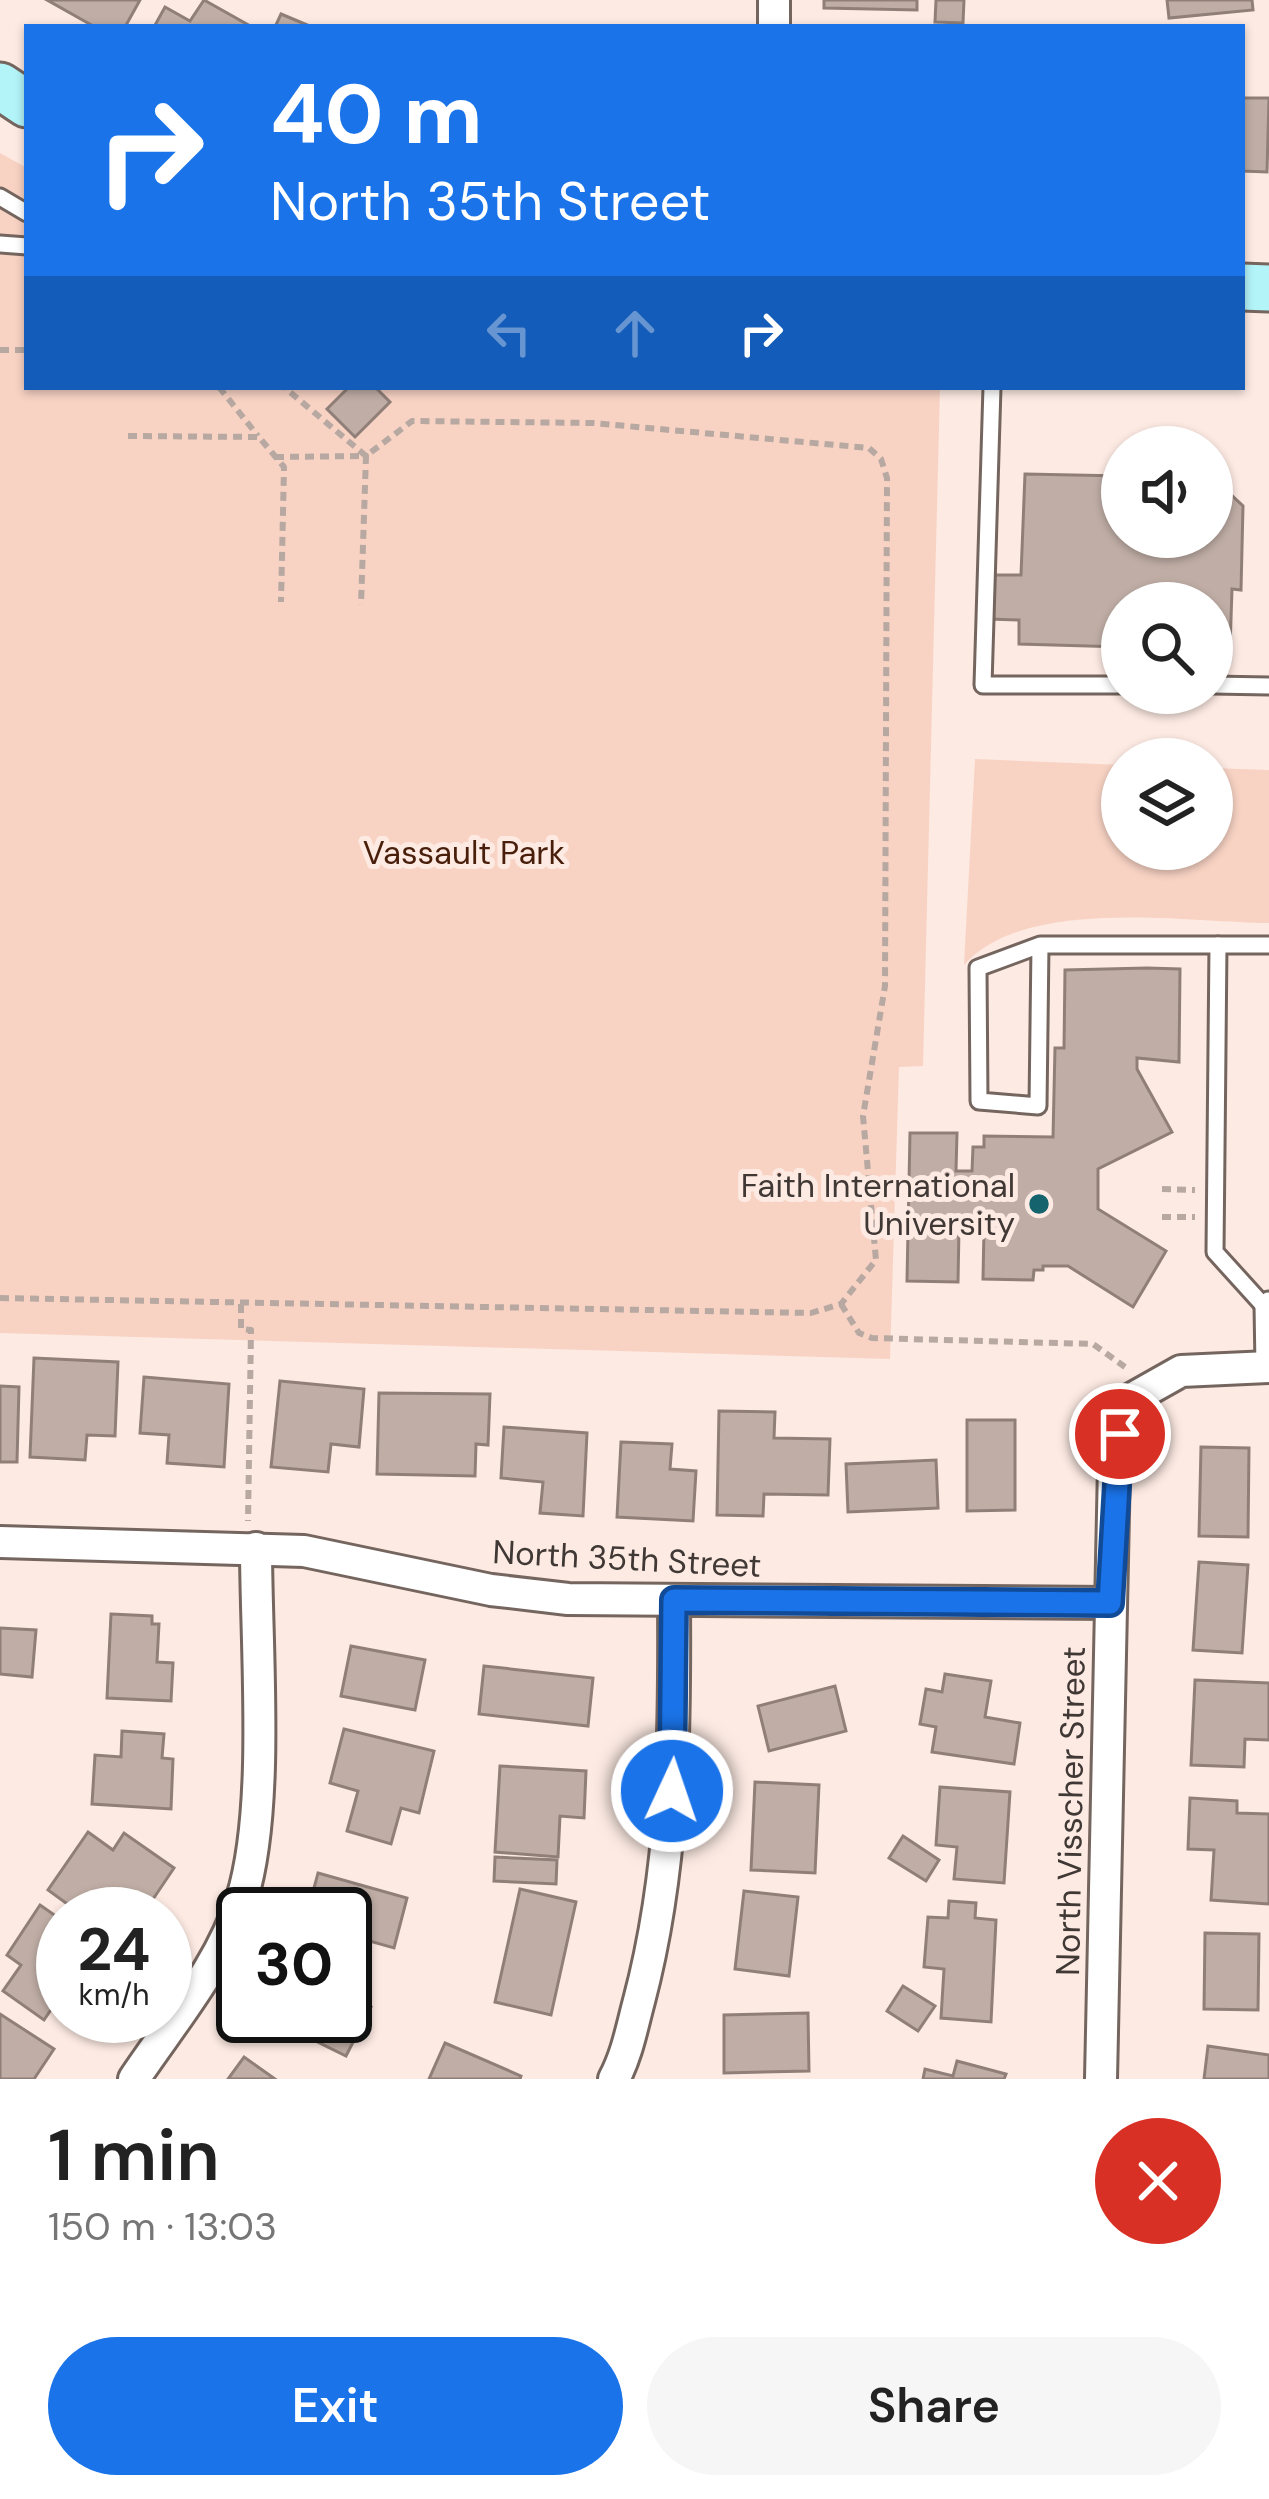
<!DOCTYPE html>
<html lang="en">
<head>
<meta charset="utf-8">
<style>
  body { margin:0; font-family:"DM Sans",sans-serif; background:#f6f6f6; color:#222; height:100vh; display:flex; flex-direction:column; font-size:45px; white-space:nowrap }
  * { box-sizing:border-box; margin:0 }
  p { font-size:39px; color:#767676 }
  .icon { flex:none; width:66px; height:66px; fill:none; stroke:currentColor; stroke-width:2; stroke-linecap:round; stroke-linejoin:round }
  .map { position:relative; height:2079px; overflow:hidden }
  .details { display:flex; flex-direction:column; background:#fff; flex:1 }
  .details>* { flex:none }
  .hud { position:absolute; left:24px; top:24px; width:1221px; height:366px; border-radius:0px; box-shadow:0 3px 9px #0004; background:#1a73e8; color:#fff; overflow:hidden }
  .fabs { position:absolute; left:1101px; top:426px; display:grid; gap:24px }
  .fabs a { display:grid; place-items:center; width:132px; height:132px; border-radius:50%; background:#fff; box-shadow:0 3px 9px #0004; font-size:60px }
  .speed { position:absolute; left:36px; top:1887px; display:flex; gap:24px; font-size:60px; font-weight:700; text-align:center }
  .speed>* { display:grid; place-content:center; width:156px; height:156px; border-radius:50%; background:#fff; box-shadow:0 3px 9px #0004; line-height:1 }
  .speed small { font-size:30px; font-weight:400 }
  .speed .limit { border:6px solid #111; border-radius:18px; background:#fff; color:#111 }
  .pin { position:absolute; display:grid; place-items:center; width:102px; height:102px; color:#fff; margin:-51px; border:6px solid #fff; border-radius:50%; box-shadow:0 3px 12px #0007 }
  .me { position:absolute; width:132px; margin:-66px; rotate:3deg; stroke-linejoin:round; filter:drop-shadow(0 0 9px #0008) }
  .turn { display:flex; align-items:center; gap:42px; height:252px; padding:0 48px; font-size:54px }
  .turn .icon { width:156px; height:156px; stroke-width:2.5 }
  .turn b { display:block; font-size:84px; line-height:102px }
  .lanes { display:flex; align-items:center; height:114px; padding:0 48px; background:#0003; justify-content:center; gap:60px; direction:ltr }
  .lanes .off { opacity:.35 }
  .round { display:grid; place-items:center; flex:none; width:126px; height:126px; border-radius:63px; background:#f6f6f6 }
  .overview { display:flex; align-items:center; justify-content:space-between; height:204px; padding:0 48px }
  h1 { font-size:72px; font-weight:600; line-height:90px }
  .action { display:flex; gap:24px; margin-top:auto; padding:24px 48px }
  .action a { flex:1; height:138px; border-radius:72px; background:#1a73e8; color:#fff; font-size:48px; font-weight:600; line-height:138px; text-align:center }
  .action a+a { background:#f6f6f6; color:#222 }
  .map>svg:first-child { display:block }
  .green { fill:#f8d3c4 }
  .building { fill:#c0aea6; stroke:#907f78; stroke-width:3 }
  .lines { fill:none; stroke-linecap:round; stroke-linejoin:round }
  .lane-casing { stroke:#75655f; stroke-width:21 }
  .street-casing { stroke:#75655f; stroke-width:36 }
  .secondary-casing { stroke:#75655f; stroke-width:51 }
  .path { stroke:#b7a8a2; stroke-width:6; stroke-dasharray:9 6; stroke-linecap:butt }
  .lane { stroke:#fff; stroke-width:15 }
  .street { stroke:#fff; stroke-width:30 }
  .secondary { stroke:#b3f4f9; stroke-width:45 }
  .route-casing { stroke:#114b97; stroke-width:30 }
  .route { stroke:#1a73e8; stroke-width:21 }
  .poi-dot { fill:#15636c; stroke:#fdeae3; stroke-width:4.5 }
  .labels { text-anchor:middle; stroke-width:10; stroke-linejoin:round; paint-order:stroke }
  .park-label { font-size:33px; fill:#491f0b; stroke:#fdeae3 }
  .poi-label { font-size:33px; fill:#403835; stroke:#fdeae3; text-anchor:end }
  .street-label { font-size:33px; fill:#403835; stroke:#fdeae3 }
</style>
</head>
<body>
<div class="map">
<svg width="1269" height="2079" viewBox="0 0 1269 2079">
  <rect width="100%" height="100%" fill="#fdeae3"/>
  <g class="green">
    <path d="M0,153L27,168V387H940L923,1066L899,1067L890,1359L0,1333Z"/>
    <path d="M975,759L1122,765V849H1212V768L1269,770V923C1184,922 1025,896 964,965Z"/>
  </g>
  <g class="building">
    <path d="M47,0H140L125,27H95Z"/>
    <path d="M204,0L252,27H154L165,7L190,21Z"/>
    <path d="M824,0H917V10L824,8Z"/>
    <path d="M936,0H964L963,23L935,22Z"/>
    <path d="M1167,0H1252L1253,10L1169,18Z"/>
    <path d="M281,14L312,27H275Z"/>
    <path d="M1242,98H1269L1267,172L1242,171Z"/>
    <path d="M349,387H375L390,402L355,437L327,409Z"/>
    <path d="M1025,474L1122,476V537H1212L1213,478L1243,506L1241,590L1232,589L1230,649H1212V603H1122V647L1019,644V620L989,619L991,575H1021Z"/>
    <path d="M1147,968L1180,969L1179,1062L1137,1058V1069L1172,1132L1098,1169V1209L1166,1251L1133,1307L1068,1266H1043V1270H1034L1033,1280L983,1279L984,1229H959L958,1282L907,1281L910,1133H957L956,1171H972L973,1147H984V1136L1053,1137L1055,1048H1064L1065,970Z"/>
    <path d="M34,1358L118,1362L115,1436L87,1435L85,1460L30,1457Z"/>
    <path d="M144,1377L229,1384L224,1467L167,1463L169,1435L140,1433Z"/>
    <path d="M280,1381L364,1389L359,1447L331,1444L328,1472L271,1467Z"/>
    <path d="M0,1386L19,1387L17,1462H0Z"/>
    <path d="M379,1393L490,1394L488,1445L476,1444L475,1476L377,1474Z"/>
    <path d="M719,1411L775,1412L774,1438L830,1439L828,1495L764,1494L763,1516L717,1515Z"/>
    <path d="M967,1420H1015V1510L967,1511Z"/>
    <path d="M504,1427L587,1433L583,1516L540,1513L543,1482L501,1478Z"/>
    <path d="M621,1442L672,1444L670,1469L696,1471L693,1521L617,1517Z"/>
    <path d="M1201,1447L1249,1448L1248,1537L1199,1536Z"/>
    <path d="M936,1460L938,1508L848,1512L846,1464Z"/>
    <path d="M1199,1562L1248,1565L1242,1653L1193,1650Z"/>
    <path d="M111,1614L152,1616V1624H159L157,1662L173,1663L171,1701L107,1698Z"/>
    <path d="M0,1628L36,1630L32,1677L0,1674Z"/>
    <path d="M351,1646L425,1660L415,1710L341,1696Z"/>
    <path d="M484,1666L593,1678L588,1726L479,1714Z"/>
    <path d="M945,1674L991,1681L985,1717L1020,1723L1014,1764L932,1752L936,1727L920,1724L926,1689L942,1692Z"/>
    <path d="M1195,1680L1269,1683V1740L1245,1739L1244,1767L1191,1765Z"/>
    <path d="M835,1686L846,1731L769,1751L758,1706Z"/>
    <path d="M344,1729L434,1751L419,1813L401,1808L391,1844L347,1831L358,1791L330,1783Z"/>
    <path d="M122,1731L164,1734L162,1758L173,1759L171,1809L92,1804L95,1755L121,1757Z"/>
    <path d="M500,1766L586,1771L584,1818L560,1816L558,1857L495,1852Z"/>
    <path d="M755,1782L819,1785L815,1873L751,1870Z"/>
    <path d="M940,1787L1010,1792L1004,1883L954,1879L957,1847L936,1845Z"/>
    <path d="M1190,1798L1237,1801V1813L1269,1814V1904L1211,1900L1214,1850L1188,1849Z"/>
    <path d="M88,1832L113,1850L124,1833L174,1868L143,1914H81L48,1890Z"/>
    <path d="M903,1836L939,1860L926,1881L889,1858Z"/>
    <path d="M495,1857L557,1860L556,1884L494,1881Z"/>
    <path d="M318,1873L407,1898L394,1948L345,1934V1914H307Z"/>
    <path d="M520,1889L576,1902L551,2015L495,2002Z"/>
    <path d="M744,1891L798,1897L789,1976L735,1969Z"/>
    <path d="M949,1901L976,1903L975,1918L996,1920L991,2022L941,2018L944,1969L924,1967L928,1917L948,1918Z"/>
    <path d="M40,1905L63,1921V1992L44,2020L3,1991L21,1965L7,1955Z"/>
    <path d="M1205,1933L1259,1934L1258,2010L1204,2009Z"/>
    <path d="M903,1986L935,2006L918,2031L887,2011Z"/>
    <path d="M345,1994L371,2007L346,2056L267,2017L345,2016Z"/>
    <path d="M808,2013L809,2071L724,2073V2015Z"/>
    <path d="M0,2014L54,2049L34,2079H0Z"/>
    <path d="M445,2043L521,2076L520,2079H429Z"/>
    <path d="M1208,2046L1269,2055V2079H1204Z"/>
    <path d="M244,2057L275,2079H228Z"/>
    <path d="M957,2061L1006,2074L1004,2079H923L925,2069L953,2076Z"/>
  </g>
  <g class="lines">
    <g class="lane-casing">
      <g id="lane">
        <path d="M0,197L27,213"/>
        <path d="M0,244L27,246"/>
        <path d="M992,387L983,685H1122"/>
        <path d="M1212,685L1269,686"/>
        <path d="M1040,945L1038,1106L979,1101L978,968L1040,945H1269"/>
        <path d="M1218,945L1215,1252L1263,1305"/>
        <path d="M1264,1367L1263,1305L1268,1300"/>
      </g>
    </g>
    <g class="street-casing">
      <g id="street">
        <path d="M774,27V0"/>
        <path d="M0,1542L304,1551L491,1590L568,1599L1110,1603"/>
        <path d="M134,2079C172,2022 222,1964 242,1898C270,1808 256,1647 256,1548"/>
        <path d="M614,2079C627,2055 632,2027 639,2001C674,1869 675,1736 674,1601"/>
        <path d="M1101,2079L1114,1466L1126,1402L1181,1371L1269,1367"/>
      </g>
    </g>
    <g class="secondary-casing">
      <g id="secondary">
        <path d="M0,86L27,104"/>
        <path d="M1242,287L1269,288"/>
      </g>
    </g>
    <g class="path">
      <path d="M0,350H27"/>
      <path d="M219,387L258,436"/>
      <path d="M128,436L259,437L284,467L281,602"/>
      <path d="M275,457L366,456L361,605"/>
      <path d="M1162,1189L1195,1190"/>
      <path d="M1162,1217H1195"/>
      <path d="M0,1298L811,1313L841,1304L876,1260L863,1116L885,986L887,478L881,459L869,448L593,423L412,421L366,456L284,387"/>
      <path d="M241,1304V1329L251,1330L248,1521"/>
      <path d="M841,1304L859,1333L872,1338L1093,1344L1125,1367"/>
    </g>
    <use href="#lane" class="lane"/>
    <use href="#street" class="street"/>
    <use href="#secondary" class="secondary"/>
  </g>
  <g class="lines">
    <g class="route-casing">
      <path id="route" d="M672,1791L674,1600L1110,1603L1120,1434"/>
    </g>
    <use href="#route" class="route"/>
  </g>
  <circle class="poi-dot" cx="1039" cy="1204" r="12"/>
  <g class="labels">
    <g class="park-label">
      <text x="464" y="864">Vassault Park</text>
    </g>
    <g class="poi-label">
      <text x="1015" y="1197">Faith International<tspan x="1015" dy="38">University</tspan></text>
    </g>
    <g class="street-label">
      <text transform="translate(627 1558) rotate(3)" y="12">North 35th Street</text>
      <text transform="translate(1070 1811) rotate(-89)" y="12">North Visscher Street</text>
    </g>
  </g>
</svg>
<div class="fabs">
<a><svg class="icon" aria-label="sound" viewBox="0 0 24 24"><path d="M4 9h4l5-4v14l-5-4H4zM17 9q2 3 0 6"/></svg></a>
<a><svg class="icon" aria-label="search" viewBox="0 0 24 24"><circle cx="10" cy="10" r="6"/><path d="M15 15l6 6"/></svg></a>
<a><svg class="icon" aria-label="layers" viewBox="0 0 24 24"><path d="M12 4l9 5-9 5-9-5zM3 14l9 5 9-5"/></svg></a>
</div>
<div class="speed"><div>24<small>km/h</small></div><div class="limit">30</div></div>
<div class="pin" style="left:1120px;top:1434px;background:#d93025"><svg class="icon" aria-label="arrive" viewBox="0 0 24 24"><path d="M6 21V4h12l-3 4 3 4H6"/></svg></div>
<svg class="me" style="left:672px;top:1791px" viewBox="-20 -20 40 40"><circle r="17" fill="#1a73e8" stroke="#fff" stroke-width="3"/><path d="M0-11L8 9 0 5-8 9z" fill="#fff"/></svg>
<div class="hud">
<div class="turn"><svg class="icon" aria-label="right" viewBox="0 0 24 24"><path d="M7 20v-9h11M14 6l5 5-5 5"/></svg><div><b>40 m</b>North 35th Street</div></div>
<div class="lanes"><svg class="icon off" aria-label="left" viewBox="0 0 24 24"><path d="M17 20v-9H6M10 6l-5 5 5 5"/></svg><svg class="icon off" aria-label="ahead" viewBox="0 0 24 24"><path d="M12 20V5M6 11l6-6 6 6"/></svg><svg class="icon" aria-label="right" viewBox="0 0 24 24"><path d="M7 20v-9h11M14 6l5 5-5 5"/></svg></div>
</div>
</div>
<section class="details">
<div class="overview"><div><h1>1 min</h1><p>150 m · 13:03</p></div><a class="round" style="background:#d93025;color:#fff"><svg class="icon" aria-label="close" viewBox="0 0 24 24"><path d="M6 6l12 12M18 6L6 18"/></svg></a></div>
<div class="action"><a>Exit</a><a>Share</a></div>
</section>
</body>
</html>
